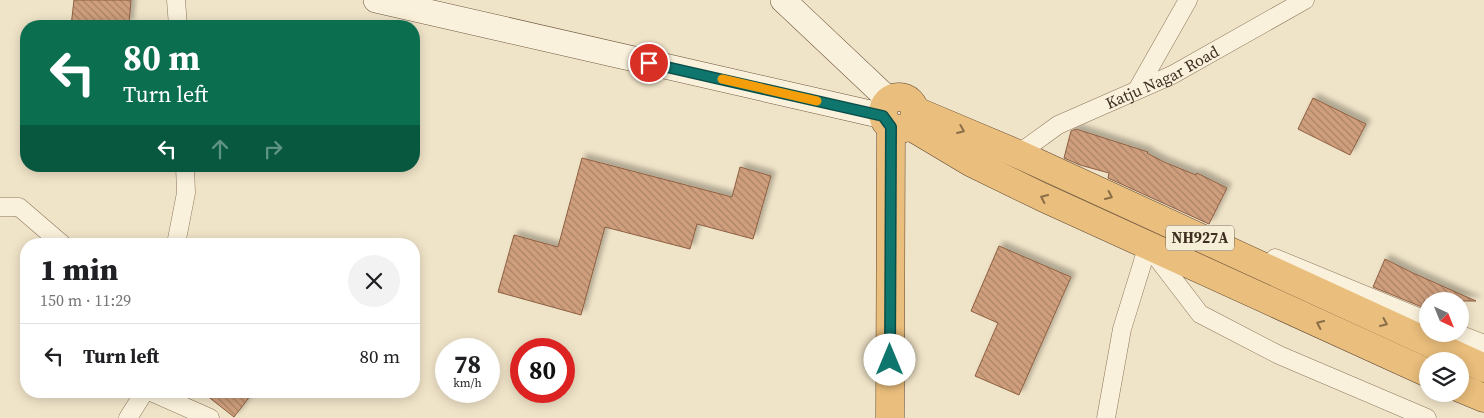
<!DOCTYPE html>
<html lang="en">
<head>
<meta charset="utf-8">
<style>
  body { margin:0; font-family:"Source Serif 4",serif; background:#f2f2f2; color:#202124; height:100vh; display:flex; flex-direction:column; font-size:19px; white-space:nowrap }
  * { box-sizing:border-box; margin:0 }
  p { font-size:16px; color:#757577 }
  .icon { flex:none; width:28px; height:28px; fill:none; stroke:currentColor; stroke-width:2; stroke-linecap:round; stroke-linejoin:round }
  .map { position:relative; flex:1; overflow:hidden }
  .sheet { position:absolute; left:20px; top:238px; width:400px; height:160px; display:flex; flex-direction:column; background:#fff; border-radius:20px; box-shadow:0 2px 12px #0003 }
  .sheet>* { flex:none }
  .guide { position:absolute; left:20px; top:20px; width:400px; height:152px; border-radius:20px; box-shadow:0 2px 12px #0003; background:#0b6e4f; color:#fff; overflow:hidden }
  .needle { width:32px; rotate:137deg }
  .fabs { position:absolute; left:1419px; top:292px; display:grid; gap:10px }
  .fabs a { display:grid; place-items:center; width:50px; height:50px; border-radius:50%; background:#fff; box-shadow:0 2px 12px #0003; font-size:25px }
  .speed { position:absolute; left:435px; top:338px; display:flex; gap:10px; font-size:25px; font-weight:700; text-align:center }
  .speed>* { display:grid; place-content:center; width:65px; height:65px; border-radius:50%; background:#fff; box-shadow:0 2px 12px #0003; line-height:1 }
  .speed small { font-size:12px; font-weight:400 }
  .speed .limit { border:8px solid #d22; background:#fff; color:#111 }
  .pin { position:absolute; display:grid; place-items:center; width:42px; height:42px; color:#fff; margin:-21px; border:2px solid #fff; border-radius:50%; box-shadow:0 1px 5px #0007 }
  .me { position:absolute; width:55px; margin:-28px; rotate:0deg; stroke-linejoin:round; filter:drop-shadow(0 0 4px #0008) }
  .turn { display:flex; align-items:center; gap:18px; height:105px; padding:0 20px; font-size:22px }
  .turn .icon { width:65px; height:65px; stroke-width:2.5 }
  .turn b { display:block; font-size:35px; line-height:42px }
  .lanes { display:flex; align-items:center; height:48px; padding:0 20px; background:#0003; justify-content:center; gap:25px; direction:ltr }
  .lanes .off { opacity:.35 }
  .round { display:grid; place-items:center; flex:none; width:52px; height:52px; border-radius:26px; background:#f2f2f2 }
  .head { display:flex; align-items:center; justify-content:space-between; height:85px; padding:0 20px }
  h1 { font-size:30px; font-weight:800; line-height:38px }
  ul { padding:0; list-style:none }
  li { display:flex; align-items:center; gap:15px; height:65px; padding:0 20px; border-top:1px solid #e0e0e0 }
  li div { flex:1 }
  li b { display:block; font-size:19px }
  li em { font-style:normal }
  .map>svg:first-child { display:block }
  .building { fill:url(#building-back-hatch); stroke:#8d5f41; filter:url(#shadow) }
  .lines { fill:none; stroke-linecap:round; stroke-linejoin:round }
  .minor-casing { stroke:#8d765c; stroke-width:19 }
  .secondary-casing { stroke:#6f573f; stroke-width:26 }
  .trunk-casing { stroke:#5b4430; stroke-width:29 }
  .minor { stroke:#faf1dc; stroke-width:18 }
  .secondary { stroke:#faf1dc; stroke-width:25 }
  .trunk { stroke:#eabe7c; stroke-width:28 }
  .oneway { stroke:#8b6f49 }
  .route-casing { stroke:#0a4d48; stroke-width:12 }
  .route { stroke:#0f766e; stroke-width:9 }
  .slow { stroke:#f59e0b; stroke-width:9 }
  .labels { text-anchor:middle; stroke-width:4; stroke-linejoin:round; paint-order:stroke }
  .shield { fill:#f7eed8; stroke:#756857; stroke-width:1 }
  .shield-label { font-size:15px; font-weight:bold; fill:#3d2e20 }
  .street-label { font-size:16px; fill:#3d2e20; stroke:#f7eed8 }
</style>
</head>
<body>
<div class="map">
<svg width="1484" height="418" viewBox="0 0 1484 418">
  <defs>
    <pattern id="building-back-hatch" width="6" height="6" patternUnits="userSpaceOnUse" patternTransform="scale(1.25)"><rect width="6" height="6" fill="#cf9f7d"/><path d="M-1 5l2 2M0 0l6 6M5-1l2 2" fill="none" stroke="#a98266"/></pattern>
    <filter id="shadow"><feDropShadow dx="4.5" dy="-4.5" stdDeviation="2.5" flood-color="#0004"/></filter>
  </defs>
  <rect width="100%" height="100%" fill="#f0e4c8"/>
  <g class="building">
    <path d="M74,0H131L129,24L117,23V26H71Z"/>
    <path d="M1313,98L1366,124L1350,155L1298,129Z"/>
    <path d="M1076,129L1148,152L1147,153L1164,162L1196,175L1197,173L1227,188L1209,224L1108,178L1109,173L1080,165L1064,158L1071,131Z"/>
    <path d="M582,158L732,197L740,167L771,176L753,239L697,224L690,249L605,227L581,315L498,292L514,235L558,247Z"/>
    <path d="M999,246L1071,277L1019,395L975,376L998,323L971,311Z"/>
    <path d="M1385,259L1413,273L1476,301H1424L1422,307L1373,287Z"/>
    <path d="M201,391H254L234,417Z"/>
  </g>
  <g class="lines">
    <g class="minor-casing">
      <g id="minor">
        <path d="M176,0L178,26"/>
        <path d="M1137,90L1188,0"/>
        <path id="s1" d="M1018,154L1058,125L1172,75L1305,0"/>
        <path d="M0,207H19L62,244"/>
        <path d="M176,244L186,193L185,166"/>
        <path d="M1151,250L1200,314L1279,355L1427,418"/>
        <path d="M1275,258L1428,321"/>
        <path d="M1459,334L1484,344"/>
        <path d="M149,391L210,418"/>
        <path d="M128,418L145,391"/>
        <path d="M1106,418L1122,329L1148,245"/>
      </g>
    </g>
    <g class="secondary-casing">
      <g id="secondary">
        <path d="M376,0L883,116"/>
        <path d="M783,0L889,100"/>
      </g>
    </g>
    <g class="trunk-casing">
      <g id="trunk">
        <circle cx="899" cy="113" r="16"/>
        <path d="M916,111L1018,154L1484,368"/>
        <path d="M910,126L972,163L1042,197L1428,373"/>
        <path d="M1460,388L1484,398"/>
        <path d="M890,418L891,127"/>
      </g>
    </g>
    <use href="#minor" class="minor"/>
    <use href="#secondary" class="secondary"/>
    <use href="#trunk" class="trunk"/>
  </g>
  <defs><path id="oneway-chevron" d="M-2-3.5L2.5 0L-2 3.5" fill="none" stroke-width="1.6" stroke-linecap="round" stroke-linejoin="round" transform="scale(1.25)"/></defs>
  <g class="oneway">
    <use href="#oneway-chevron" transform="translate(961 130) rotate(23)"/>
    <use href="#oneway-chevron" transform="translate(1109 196) rotate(25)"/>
    <use href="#oneway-chevron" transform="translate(1044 198) rotate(-155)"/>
    <use href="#oneway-chevron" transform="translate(1384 323) rotate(24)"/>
    <use href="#oneway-chevron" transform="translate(1320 324) rotate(-155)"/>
  </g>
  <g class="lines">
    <g class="route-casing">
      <path id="route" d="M649,63L883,116L891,127L890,360"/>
    </g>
    <use href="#route" class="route"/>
    <path class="slow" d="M722,79L817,101"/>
  </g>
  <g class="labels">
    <rect class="shield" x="1166" y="225.5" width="68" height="25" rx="4"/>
    <g class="shield-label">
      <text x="1200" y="243">NH927A</text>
    </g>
    <g class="street-label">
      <text dy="6" stroke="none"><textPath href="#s1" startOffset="164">Katju Nagar Road</textPath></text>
    </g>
  </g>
</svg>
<div class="fabs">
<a><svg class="needle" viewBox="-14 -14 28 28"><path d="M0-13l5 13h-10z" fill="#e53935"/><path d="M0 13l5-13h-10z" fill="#757577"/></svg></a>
<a><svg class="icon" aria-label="layers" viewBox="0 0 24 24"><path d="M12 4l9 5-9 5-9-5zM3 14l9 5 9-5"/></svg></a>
</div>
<div class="speed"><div>78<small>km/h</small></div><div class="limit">80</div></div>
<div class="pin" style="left:649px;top:63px;background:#d93025"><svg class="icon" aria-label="arrive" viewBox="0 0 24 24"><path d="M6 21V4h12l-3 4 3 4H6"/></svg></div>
<svg class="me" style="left:890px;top:360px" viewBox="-20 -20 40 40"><circle r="19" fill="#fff"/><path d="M0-13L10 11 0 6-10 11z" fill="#0f766e"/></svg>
<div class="guide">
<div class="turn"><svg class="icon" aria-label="left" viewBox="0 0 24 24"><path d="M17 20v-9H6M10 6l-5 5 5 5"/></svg><div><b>80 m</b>Turn left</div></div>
<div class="lanes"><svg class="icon" aria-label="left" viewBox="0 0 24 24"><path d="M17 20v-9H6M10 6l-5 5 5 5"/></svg><svg class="icon off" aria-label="ahead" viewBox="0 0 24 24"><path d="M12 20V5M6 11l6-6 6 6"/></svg><svg class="icon off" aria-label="right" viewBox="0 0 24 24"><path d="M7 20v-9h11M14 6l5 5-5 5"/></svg></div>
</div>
<section class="sheet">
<div class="head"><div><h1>1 min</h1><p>150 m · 11:29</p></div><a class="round"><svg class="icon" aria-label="close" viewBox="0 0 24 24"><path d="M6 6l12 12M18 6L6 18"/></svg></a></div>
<ul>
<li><svg class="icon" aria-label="left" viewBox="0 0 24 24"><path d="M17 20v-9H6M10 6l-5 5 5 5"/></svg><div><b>Turn left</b></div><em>80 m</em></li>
</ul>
</section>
</div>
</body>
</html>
